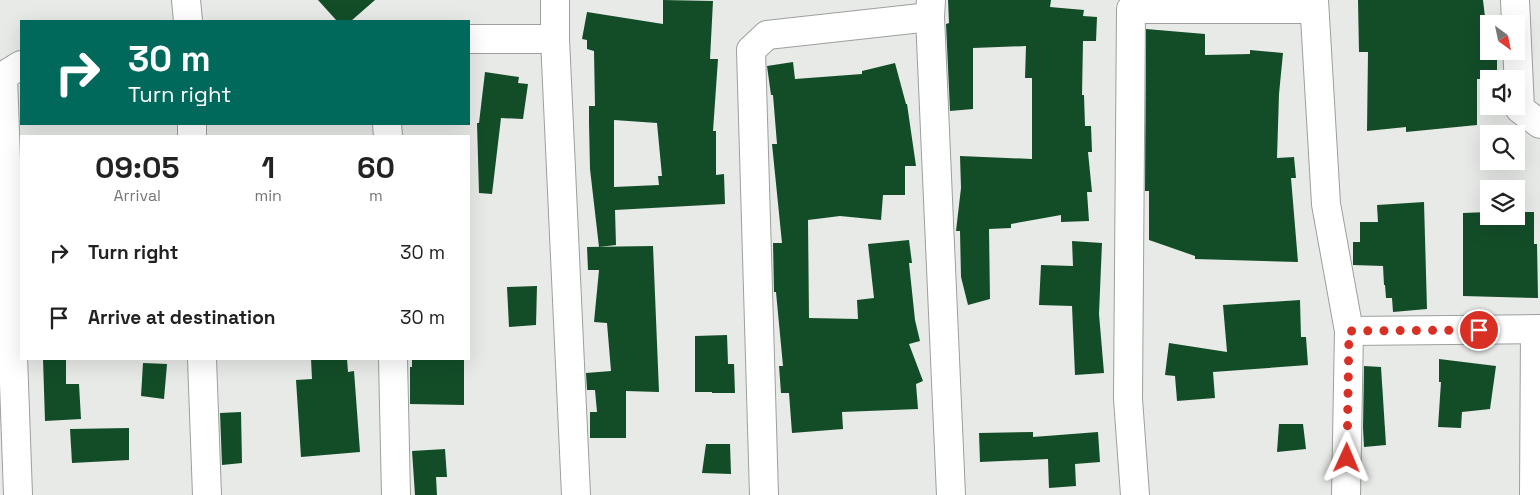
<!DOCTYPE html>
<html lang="en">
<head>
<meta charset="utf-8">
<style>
  body { margin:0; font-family:"Space Grotesk",sans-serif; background:#f2f2f2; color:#222; height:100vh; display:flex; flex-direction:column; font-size:19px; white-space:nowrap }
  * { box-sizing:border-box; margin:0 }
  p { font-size:16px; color:#767676 }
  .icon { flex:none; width:28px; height:28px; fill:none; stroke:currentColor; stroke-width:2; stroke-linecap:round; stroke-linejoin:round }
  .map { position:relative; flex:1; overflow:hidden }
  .details { position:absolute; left:20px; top:135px; width:450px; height:225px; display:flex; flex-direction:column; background:#fff; border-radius:0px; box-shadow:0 5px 20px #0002 }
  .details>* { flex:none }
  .banner { position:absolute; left:20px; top:20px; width:450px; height:105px; border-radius:0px; box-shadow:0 5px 20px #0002; background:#00695c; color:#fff; overflow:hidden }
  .needle { width:32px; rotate:147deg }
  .fabs { position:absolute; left:1480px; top:15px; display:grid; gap:10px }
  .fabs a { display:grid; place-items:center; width:45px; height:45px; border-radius:0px; background:#fff; box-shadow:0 5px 20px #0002; font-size:25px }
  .pin { position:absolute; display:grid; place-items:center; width:42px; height:42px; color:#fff; margin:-21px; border:2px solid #fff; border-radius:50%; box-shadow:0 1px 5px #0007 }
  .me { position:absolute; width:55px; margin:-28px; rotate:1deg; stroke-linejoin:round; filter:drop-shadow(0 0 4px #0008) }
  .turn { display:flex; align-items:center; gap:18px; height:105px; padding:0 25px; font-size:22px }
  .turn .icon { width:65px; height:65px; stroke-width:2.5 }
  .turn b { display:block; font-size:35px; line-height:42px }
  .eta { display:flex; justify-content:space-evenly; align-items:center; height:85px; text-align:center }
  .eta b { font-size:30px; font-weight:800; line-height:35px }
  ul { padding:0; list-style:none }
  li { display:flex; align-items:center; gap:15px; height:65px; padding:0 25px }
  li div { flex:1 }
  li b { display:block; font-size:19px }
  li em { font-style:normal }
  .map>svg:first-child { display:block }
  .building { fill:#134d28; fill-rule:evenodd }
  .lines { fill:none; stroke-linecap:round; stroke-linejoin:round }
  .minor-casing { stroke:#9ca09d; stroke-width:30 }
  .minor { stroke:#fff; stroke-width:28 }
  .route { stroke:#d93025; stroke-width:9; stroke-dasharray:0 16.2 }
</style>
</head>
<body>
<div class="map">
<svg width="1540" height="495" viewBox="0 0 1540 495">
  <rect width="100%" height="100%" fill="#e7eae7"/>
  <g class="building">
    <path d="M318,0H375L351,21H337Z"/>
    <path d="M663,0L713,1L710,59H718L713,131H716V175L724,174L725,204L615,210L616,245L599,247L590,169L589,123V106H595L594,51L587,49V40L582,39L587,12L663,24ZM614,120L657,123L662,176H658L659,185L614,187Z"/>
    <path d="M948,0H1051L1050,7L1084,10L1083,16L1097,17L1096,41H1083L1082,95H1084L1085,126H1091L1092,152H1088L1092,192H1087L1089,221L1061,222V215L1011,224V228L989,229L990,299L968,305L961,277L960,231H956L961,188L960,156L1032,159V78H1025L1026,46L973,48V109L950,111L946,24L949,23Z"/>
    <path d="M1358,0H1483L1489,51L1497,53V79H1477V125L1406,132V127L1367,131L1368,52H1359Z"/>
    <path d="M1146,29L1205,34V55L1250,54V50L1283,53L1279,94L1277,158L1294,157L1296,178H1291L1298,262L1195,259V256L1149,240V191H1145Z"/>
    <path d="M793,62L795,79L862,74V71L895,63L906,104H907L916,166H905V195H883L881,220L840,216L808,220L809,318L858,319L857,300L874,298L868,244L909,240L912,263H909L915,320L920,341L909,344L923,381L916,384L918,409L842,412L843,429L792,433L789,393H781L779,366H783L776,292H774L773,243H782L772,144H777L773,95H771L767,66Z"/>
    <path d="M485,72L519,77L518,83L528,84L523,119L501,118L492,194L479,193L477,123H479Z"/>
    <path d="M1424,202L1427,309L1393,312L1392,298H1386L1385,285H1384L1383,266L1353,265V242H1360V222H1378L1377,205Z"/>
    <path d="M1489,212V216H1516V212H1534V244H1537L1538,298L1463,296V213Z"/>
    <path d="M1072,241L1102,243L1099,314L1104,373L1075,375L1072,306L1039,305L1041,265L1073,266Z"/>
    <path d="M653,246L659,392L626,391V438H590V412H597L595,390H587L586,373L611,371L607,323L594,322L599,270H588L587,247Z"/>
    <path d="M537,286L536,325L509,327L507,287Z"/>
    <path d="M1300,300L1301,337H1306L1308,365L1213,372L1215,398L1177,401L1175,376L1165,375L1169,343L1227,352L1223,305Z"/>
    <path d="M727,335L728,364H734L735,393H712V392H695V336Z"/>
    <path d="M43,359H66V384H79L81,419L45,421Z"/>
    <path d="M311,359H347L348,372L354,371L360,452L301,457L296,380L312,379Z"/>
    <path d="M412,359H464V405L410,404V367H412Z"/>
    <path d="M1439,359L1496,366L1490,409L1462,412L1461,428L1438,427L1441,382H1439Z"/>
    <path d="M143,363L167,364L164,399L141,396Z"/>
    <path d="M1364,366L1381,367L1386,445L1364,447L1363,428Z"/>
    <path d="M241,412L242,463L222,465L220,413Z"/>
    <path d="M1279,424H1303L1306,449L1277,452Z"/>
    <path d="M129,428V460L72,463L70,429Z"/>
    <path d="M1033,432V437L1098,432L1100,462L1075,464L1076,486L1049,488L1048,459L980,462L979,433Z"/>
    <path d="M706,444H730L731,474L702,473Z"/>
    <path d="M445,449L447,477H436L437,495H415L412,451Z"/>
  </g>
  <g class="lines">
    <g class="minor-casing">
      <g id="minor">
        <path d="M186,0L188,21"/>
        <path d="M555,0V39L576,495"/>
        <path d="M931,0L930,17L951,495"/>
        <path d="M1314,0L1326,204L1349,331L1346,495"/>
        <path d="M1515,0L1520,109L1540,124"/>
        <path d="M469,39H555"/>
        <path d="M192,124V136"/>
        <path d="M387,124L388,136"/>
        <path d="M1349,331L1540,329"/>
        <path d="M202,359L207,495"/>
        <path d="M393,359L396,495"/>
        <path d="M18,495L3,76L21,65"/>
        <path d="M764,495L751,50L767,35L930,17"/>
        <path d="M1135,495L1128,399L1131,9H1314"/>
        <path d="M1534,495L1535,330"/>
      </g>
    </g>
    <use href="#minor" class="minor"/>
  </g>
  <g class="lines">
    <path class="route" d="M1347,458L1349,331L1479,330"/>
  </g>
</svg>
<div class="fabs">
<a><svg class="needle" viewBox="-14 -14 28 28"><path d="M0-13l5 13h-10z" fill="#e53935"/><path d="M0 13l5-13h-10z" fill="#767676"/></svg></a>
<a><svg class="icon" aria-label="sound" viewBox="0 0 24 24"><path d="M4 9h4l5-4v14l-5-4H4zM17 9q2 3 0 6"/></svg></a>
<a><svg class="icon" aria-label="search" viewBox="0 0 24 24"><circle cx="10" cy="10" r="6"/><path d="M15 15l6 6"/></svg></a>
<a><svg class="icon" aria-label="layers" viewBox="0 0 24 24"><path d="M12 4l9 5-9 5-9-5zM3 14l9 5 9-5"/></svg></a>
</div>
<div class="pin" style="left:1479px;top:330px;background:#d93025"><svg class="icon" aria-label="arrive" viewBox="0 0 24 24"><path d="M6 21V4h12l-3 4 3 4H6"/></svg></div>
<svg class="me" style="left:1347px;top:458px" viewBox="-20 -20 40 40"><path d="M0-17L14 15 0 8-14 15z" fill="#d93025" stroke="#fff" stroke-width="4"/></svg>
<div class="banner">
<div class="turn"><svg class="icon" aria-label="right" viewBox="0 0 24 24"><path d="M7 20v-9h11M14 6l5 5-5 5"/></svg><div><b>30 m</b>Turn right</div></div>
</div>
<section class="details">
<div class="eta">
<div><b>09:05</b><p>Arrival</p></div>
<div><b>1</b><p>min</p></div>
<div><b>60</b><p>m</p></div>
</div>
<ul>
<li><svg class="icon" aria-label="right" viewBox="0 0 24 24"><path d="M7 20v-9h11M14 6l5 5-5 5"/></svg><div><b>Turn right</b></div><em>30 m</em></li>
<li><svg class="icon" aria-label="arrive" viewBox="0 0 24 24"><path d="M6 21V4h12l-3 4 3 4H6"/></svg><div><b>Arrive at destination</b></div><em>30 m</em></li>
</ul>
</section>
</div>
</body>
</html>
